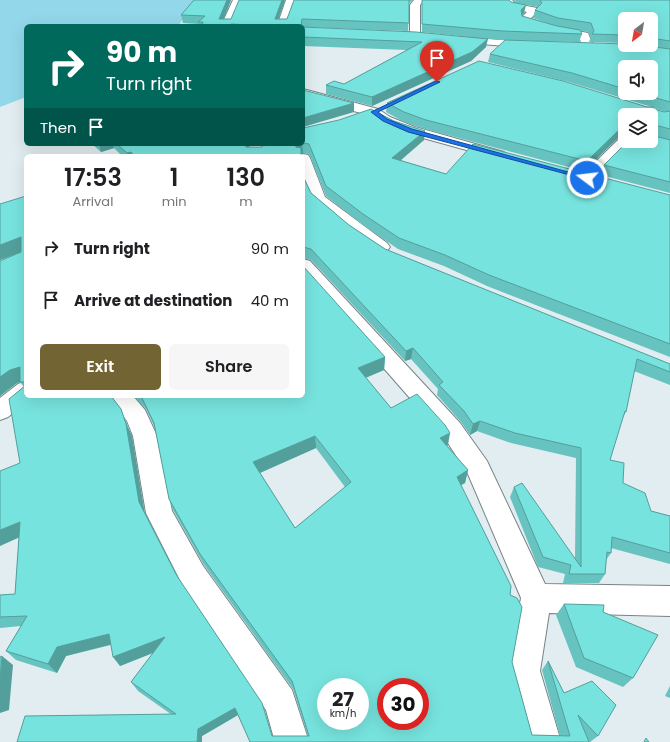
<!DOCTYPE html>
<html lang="en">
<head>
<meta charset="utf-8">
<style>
  body { margin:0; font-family:Poppins,sans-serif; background:#f6f6f6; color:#202124; height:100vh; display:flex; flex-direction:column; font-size:15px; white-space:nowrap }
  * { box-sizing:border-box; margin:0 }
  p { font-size:13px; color:#757577 }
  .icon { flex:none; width:22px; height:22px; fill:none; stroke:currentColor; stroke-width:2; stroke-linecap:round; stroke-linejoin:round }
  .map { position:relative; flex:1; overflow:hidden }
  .panel { position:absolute; left:24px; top:154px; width:281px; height:244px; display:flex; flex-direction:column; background:#fff; border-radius:6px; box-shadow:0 4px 16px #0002 }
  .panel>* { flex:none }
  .hud { position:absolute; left:24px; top:24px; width:281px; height:122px; border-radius:6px; box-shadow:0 4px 16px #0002; background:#00695c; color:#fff; overflow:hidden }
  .needle { width:26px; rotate:211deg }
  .tools { position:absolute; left:618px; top:12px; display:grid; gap:8px }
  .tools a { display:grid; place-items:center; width:40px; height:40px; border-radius:6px; background:#fff; box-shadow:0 4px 16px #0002; font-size:20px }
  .speed { position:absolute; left:317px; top:678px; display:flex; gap:8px; font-size:20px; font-weight:700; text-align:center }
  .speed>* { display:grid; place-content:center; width:52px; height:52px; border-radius:50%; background:#fff; box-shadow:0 4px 16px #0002; line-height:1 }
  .speed small { font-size:10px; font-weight:400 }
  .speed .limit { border:6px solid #d22; background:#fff; color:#111 }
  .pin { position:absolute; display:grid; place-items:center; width:34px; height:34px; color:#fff; margin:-41px -17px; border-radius:50% 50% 50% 0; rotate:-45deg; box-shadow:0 0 4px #0007 }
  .pin .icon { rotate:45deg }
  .me { position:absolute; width:44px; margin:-22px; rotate:285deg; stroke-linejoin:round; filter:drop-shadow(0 0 3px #0008) }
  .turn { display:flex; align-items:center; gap:14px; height:84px; padding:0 16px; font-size:18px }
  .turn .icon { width:52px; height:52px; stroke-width:2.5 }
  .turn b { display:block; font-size:28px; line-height:34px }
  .then { display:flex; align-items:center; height:38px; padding:0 16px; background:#0003; gap:8px; font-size:15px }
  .eta { display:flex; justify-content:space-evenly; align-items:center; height:68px; text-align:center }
  .eta b { font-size:24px; font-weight:600; line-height:28px }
  .action { display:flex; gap:8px; margin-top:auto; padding:8px 16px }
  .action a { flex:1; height:46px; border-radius:6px; background:#736533; color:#fff; font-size:16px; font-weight:600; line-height:46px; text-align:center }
  .action a+a { background:#f6f6f6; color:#202124 }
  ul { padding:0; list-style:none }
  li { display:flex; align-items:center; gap:12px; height:52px; padding:0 16px }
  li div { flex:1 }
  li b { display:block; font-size:15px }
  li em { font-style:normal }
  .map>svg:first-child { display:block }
  .green { fill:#92d8ea }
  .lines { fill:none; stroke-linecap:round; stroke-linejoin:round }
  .street-casing { stroke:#788386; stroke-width:2 }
  .street { fill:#fff; fill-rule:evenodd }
  .wall { fill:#66c3bf; fill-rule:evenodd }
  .shaded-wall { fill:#539f9b }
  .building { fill:#77e3de; stroke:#539f9b; fill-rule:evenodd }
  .route { fill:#1a73e8; stroke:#114b97 }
</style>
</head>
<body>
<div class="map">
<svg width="670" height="742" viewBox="0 0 670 742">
  <rect width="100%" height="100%" fill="#e1edf0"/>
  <path class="green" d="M0,0H196L178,26H26V97L0,107Z"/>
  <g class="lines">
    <g class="street-casing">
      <g id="street">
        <path d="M233,0H243L231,26H221Z"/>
        <path d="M286,0H296L287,26H277Z"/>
        <path d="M414,0H424L420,5V36L415,39L410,36V5Z"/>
        <path d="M502,0H512L516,4L537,8L539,10L530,19L556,27L588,33L594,48L592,50H584L579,37L555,33L521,23L520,19L527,12L510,8Z"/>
        <path d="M458,37L531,42L537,45L531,48L454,42L453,40L454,38Z"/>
        <path d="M303,89L378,109L390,117L415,127L504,152L506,155L504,158L499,159L405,133L380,123L368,115L303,97Z"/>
        <path d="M625,137V141H632L630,144L592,181L587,183L582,181L579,178L582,175L620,138Z"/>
        <path d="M250,144H264L262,156H248Z"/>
        <path d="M303,154L308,155L310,158L325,197L387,243L390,247L387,251L381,252L375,251L312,202L303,181V156H297Z"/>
        <path d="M303,259L310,261L460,423L487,461L545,584L670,586V616L549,613L540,671L561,742H527L508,671L521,598L468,474L444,437L303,276Z"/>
        <path d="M26,381V396H34L8,417L0,420V398L18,384Z"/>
        <path d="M108,396H133L145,410L157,436L172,511L203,566L292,690L309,742H275L266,710L183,586L150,521L146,513L133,436L127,421Z"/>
      </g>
    </g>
    <use href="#street" class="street"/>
  </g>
  <g class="wall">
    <path d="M194,0H231L224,19H231L285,0L278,19H287L294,0H413L409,3L408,31L303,27V26H199V24L183,23L181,15Z"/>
    <path d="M422,0L524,13L522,15V16L582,34L579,42L500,40L422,32Z"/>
    <path d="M514,0H670V140L651,135L670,140V193L601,175L604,165L651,141L625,115V136L619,137L584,171L425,129L404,122L386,112L387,103L652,107L569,82L488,62L490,54L668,49L642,45H651V19H625V43L589,42L591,37L588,32L556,26L533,18L535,10L538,7L517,3ZM625,67L651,93H625ZM653,108L666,112H664L654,109Z"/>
    <path d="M303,27L486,47L471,61L372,106L326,94V85L344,84L407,50L303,46Z"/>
    <path d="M303,128L424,140L400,160L446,174L670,195V357L487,286L444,266L398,249L363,225L326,196L309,154L303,153H301V156H122L114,148L101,152L92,144H249L248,147H262L263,144H303Z"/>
    <path d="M303,176L311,193L349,225L385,249L670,364V385L634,371L626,412L622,419L610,460L623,483L651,511L670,516V564L611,548V553L606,560L605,574L599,583H563L565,574L538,567L510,497L514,487L575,559L576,458L511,443L477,431L470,435L461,422L437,395L438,389L411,359L405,361L311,260L303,258Z"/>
    <path d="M26,196V396L121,409L132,436L144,512L177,576L272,736H308L293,689L204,565L173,510L169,499L155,428L146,409L134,396H303L385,357L384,370L366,378L391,408L448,445L447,446L468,470L465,483L461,485L510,595L512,662L532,735L560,736L542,670L548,661L564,693L598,736L590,742H250L238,715L202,736L138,691L131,682L153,653L120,666L111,645L66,656L57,673L16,660L6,651L21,626L0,628V595L15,594L19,537L20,463L24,387L20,382L17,383L0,396V261L17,254L0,260ZM316,448L345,487L295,528L260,473Z"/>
    <path d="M564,604L633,678L623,687L576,667L556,615Z"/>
    <path d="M670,686V698L665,696Z"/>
  </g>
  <g class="shaded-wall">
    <path d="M227,0H231L221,26L219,19Z"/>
    <path d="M282,0H285L276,26L275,19Z"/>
    <path d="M526,5L524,13L519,18L521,10Z"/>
    <path d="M488,39L486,47L471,61L372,106V97Z"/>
    <path d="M354,103V112L303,127V118Z"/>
    <path d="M655,125L651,136V130L653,126Z"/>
    <path d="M622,127H625V136L619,137L584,171L587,161Z"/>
    <path d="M425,131L424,140L392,168V158Z"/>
    <path d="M99,144H113L114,148L101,152Z"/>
    <path d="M246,144H249L247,156L246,147Z"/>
    <path d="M299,144H302L303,153H301V156L296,155L295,145Z"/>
    <path d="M131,152L132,156H128L127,153Z"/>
    <path d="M21,237L26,250L0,260V245Z"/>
    <path d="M413,348L411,359L405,361L406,351Z"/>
    <path d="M385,357L384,370L357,381L358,368Z"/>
    <path d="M20,367L26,380L17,383L0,396V377L10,370Z"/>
    <path d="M480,421L477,431L470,435L473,424Z"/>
    <path d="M126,424L132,436L145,514L139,502Z"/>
    <path d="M450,433L448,445L437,450L440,438Z"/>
    <path d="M315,436L316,448L255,475L253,462Z"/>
    <path d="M468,470L465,483L454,489L457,477Z"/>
    <path d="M20,522L29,533L0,546V530Z"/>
    <path d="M109,634L116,643L66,656L57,673L48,664L57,647Z"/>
    <path d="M165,637L170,646L120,666L113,657Z"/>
    <path d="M2,656L13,665L9,710L0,713V680Z"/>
    <path d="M235,708L238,715L202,736V742H197L198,729Z"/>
  </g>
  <g class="building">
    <path d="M194,0H227L219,19H231L239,0H282L275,19H287L294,0H409V23L302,19L301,26H267L231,24V26H202L203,22H198L205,16L181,15Z"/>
    <path d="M422,0H509L511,2L526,5L521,10L522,16L557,26L580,30L582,34L502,31L422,24Z"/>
    <path d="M540,0H670V41L651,38V19H625V35L592,34L594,31L591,23L558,18L535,10L542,3Z"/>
    <path d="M303,27L416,32L488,39L472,52L372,97L326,85L334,81L344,84L422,42L303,37Z"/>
    <path d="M505,40L625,44V45H639L670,49V102L639,93H651V67H625V89L572,73L490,54Z"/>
    <path d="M479,61L563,81L647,107H653L654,109L664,112L670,111V129L655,125L653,126V130H651V115H625V127H622L587,161L426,120L404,112L387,103Z"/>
    <path d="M303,90L354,103L303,118Z"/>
    <path d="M371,109L394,121L425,131L392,158L446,174L473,144L670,195V344L489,275L445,255L399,238L363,214L326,186L309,144L303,143V128L339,120Z"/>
    <path d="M651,135L670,140V182L604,165L628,141H651Z"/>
    <path d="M117,144H246V147H262L263,144H299L295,145L296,147L301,148V156H135L131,152L127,153Z"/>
    <path d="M303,176L311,193L349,225L385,249L670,364V372L637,359L626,412L625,411L610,460L624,463L623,483L645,493L651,511L670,516V553L612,537L611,553L607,552L605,574H569L571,565L543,557L514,487L522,483L581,567V448L515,433L480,421L473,424L464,411L439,385L443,382L413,348L406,351L311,249L303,247V226L304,225L303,224Z"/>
    <path d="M26,196V382H20V367L10,370L0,377V261L21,252V237L0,245V204Z"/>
    <path d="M303,266L385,357L358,368L391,408L417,394L445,425L450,433L440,438L468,470L457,477L511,586L510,595L517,598L522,607L512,662L532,735L570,736L548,661L564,693L592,681L616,705L598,736L578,715L589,742H250L235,708L198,729L197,742H17L25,716L176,714L131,682L165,637L113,657L109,634L57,647L48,664L6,651L27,616L0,617V595L15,594L20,522L0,530V471L20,463L9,399L26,385V396H111L121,409L126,424L139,502L177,576L262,703L272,736H309L292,681L200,554L169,499L154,423L141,396H303ZM315,436L351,482L295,528L253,462ZM326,687H360V721H326ZM386,687H420V721H386Z"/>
    <path d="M564,604L604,605L603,612L658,635L633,678L584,658Z"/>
    <path d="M2,656L0,680V657Z"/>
    <path d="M646,738L649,742H644Z"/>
  </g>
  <path class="route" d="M436,81L440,82L378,112L387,119L412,129L590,178L585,179L408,132L383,121L371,112Z"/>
</svg>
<div class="tools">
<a><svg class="needle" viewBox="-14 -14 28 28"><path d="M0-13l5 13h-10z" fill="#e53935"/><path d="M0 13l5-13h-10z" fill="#757577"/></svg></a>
<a><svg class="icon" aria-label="sound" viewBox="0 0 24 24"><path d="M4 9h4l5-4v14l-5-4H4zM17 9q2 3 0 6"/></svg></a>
<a><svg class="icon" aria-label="layers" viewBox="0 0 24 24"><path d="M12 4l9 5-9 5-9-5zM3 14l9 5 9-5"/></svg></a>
</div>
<div class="speed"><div>27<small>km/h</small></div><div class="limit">30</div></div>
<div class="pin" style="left:437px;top:82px;background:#d93025"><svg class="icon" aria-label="arrive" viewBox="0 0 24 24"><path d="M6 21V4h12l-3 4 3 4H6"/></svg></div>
<svg class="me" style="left:587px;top:178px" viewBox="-20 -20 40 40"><circle r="17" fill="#1a73e8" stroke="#fff" stroke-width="3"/><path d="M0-11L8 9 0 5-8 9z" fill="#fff"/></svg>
<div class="hud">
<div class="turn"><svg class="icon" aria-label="right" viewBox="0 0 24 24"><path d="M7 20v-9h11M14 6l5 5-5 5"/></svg><div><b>90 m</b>Turn right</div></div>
<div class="then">Then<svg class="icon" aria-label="arrive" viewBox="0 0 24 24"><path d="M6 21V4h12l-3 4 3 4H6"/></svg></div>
</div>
<section class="panel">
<div class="eta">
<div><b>17:53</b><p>Arrival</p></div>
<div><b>1</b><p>min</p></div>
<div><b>130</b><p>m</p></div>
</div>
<ul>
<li><svg class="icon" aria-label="right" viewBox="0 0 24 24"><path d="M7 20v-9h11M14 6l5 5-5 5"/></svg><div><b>Turn right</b></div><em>90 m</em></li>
<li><svg class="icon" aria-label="arrive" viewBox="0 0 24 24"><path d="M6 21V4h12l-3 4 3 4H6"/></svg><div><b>Arrive at destination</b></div><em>40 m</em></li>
</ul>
<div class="action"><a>Exit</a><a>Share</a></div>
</section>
</div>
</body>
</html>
